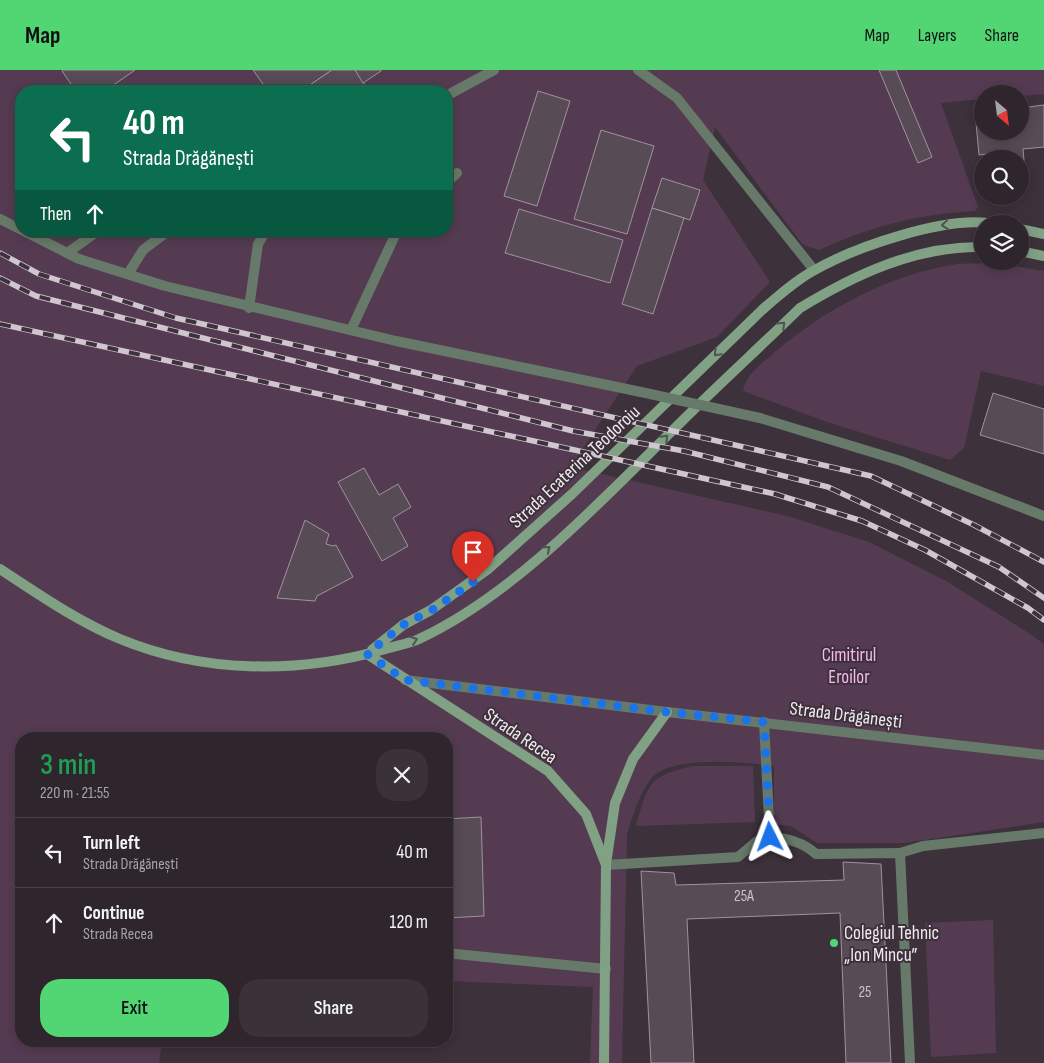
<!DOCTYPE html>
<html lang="en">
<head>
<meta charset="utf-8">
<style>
  body { margin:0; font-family:"Sofia Sans Condensed",sans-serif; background:#3a3139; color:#f1f3f6; height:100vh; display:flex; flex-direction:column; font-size:19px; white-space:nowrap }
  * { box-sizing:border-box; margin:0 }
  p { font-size:16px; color:#a7a5aa }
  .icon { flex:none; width:28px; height:28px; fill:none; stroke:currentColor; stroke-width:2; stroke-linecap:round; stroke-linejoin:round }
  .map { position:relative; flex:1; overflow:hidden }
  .details { position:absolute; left:15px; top:662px; width:438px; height:315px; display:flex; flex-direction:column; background:#2e252d; border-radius:20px; box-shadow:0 2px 12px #0003,0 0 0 1px #494249 }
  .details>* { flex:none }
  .banner { position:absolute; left:15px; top:15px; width:438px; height:152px; border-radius:20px; box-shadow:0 2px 12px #0003,0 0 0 1px #494249; background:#0b6e4f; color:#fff; overflow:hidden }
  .needle { width:32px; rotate:152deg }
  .buttons { position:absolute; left:974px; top:15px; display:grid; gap:10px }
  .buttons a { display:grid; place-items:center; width:55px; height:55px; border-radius:50%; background:#2e252d; box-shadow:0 2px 12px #0003,0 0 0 1px #494249; font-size:25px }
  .pin { position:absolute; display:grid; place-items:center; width:42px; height:42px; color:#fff; margin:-51px -21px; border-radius:50% 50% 50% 0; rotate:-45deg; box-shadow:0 0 5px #0007 }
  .pin .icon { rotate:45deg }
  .me { position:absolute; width:55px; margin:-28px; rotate:357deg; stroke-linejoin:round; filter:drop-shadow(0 0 4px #0008) }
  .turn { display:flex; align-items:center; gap:18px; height:105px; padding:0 25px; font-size:22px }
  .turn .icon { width:65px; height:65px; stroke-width:2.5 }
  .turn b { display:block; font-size:35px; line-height:42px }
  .then { display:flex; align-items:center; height:48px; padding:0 25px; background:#0003; gap:10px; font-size:19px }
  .round { display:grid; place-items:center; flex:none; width:52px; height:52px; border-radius:20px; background:#3a3139 }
  .overview { display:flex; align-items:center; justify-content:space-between; height:85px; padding:0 25px }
  h1 { font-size:30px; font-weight:600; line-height:38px; color:#1e9e55 }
  .cta { display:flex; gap:10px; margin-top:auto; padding:10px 25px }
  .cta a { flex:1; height:58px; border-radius:20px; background:#52d673; color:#111; font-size:20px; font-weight:600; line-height:58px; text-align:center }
  .cta a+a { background:#3a3139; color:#f1f3f6 }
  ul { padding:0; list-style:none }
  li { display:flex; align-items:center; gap:15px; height:70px; padding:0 25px; border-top:1px solid #494249 }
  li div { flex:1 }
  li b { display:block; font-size:19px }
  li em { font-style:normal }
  header { display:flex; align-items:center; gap:30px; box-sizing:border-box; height:70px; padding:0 25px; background:#52d673; color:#111 }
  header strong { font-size:24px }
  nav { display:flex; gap:28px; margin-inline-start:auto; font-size:18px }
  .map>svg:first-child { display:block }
  .green { fill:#553b52; fill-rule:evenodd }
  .building { fill:#574b56; stroke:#a0929e }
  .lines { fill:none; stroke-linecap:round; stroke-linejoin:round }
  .service { stroke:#677a69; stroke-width:10 }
  .minor { stroke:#677a69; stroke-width:10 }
  .secondary { stroke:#81a185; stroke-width:10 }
  .rail-casing { stroke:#cfc6ce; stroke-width:5.5 }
  .rail { stroke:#3d313c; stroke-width:4; stroke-dasharray:11; stroke-linecap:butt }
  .service-bridge { stroke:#677a69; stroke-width:10 }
  .oneway { stroke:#515352 }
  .route { stroke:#1a73e8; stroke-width:9; stroke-dasharray:0 16.2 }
  .poi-dot { fill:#52d673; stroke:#3d313c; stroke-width:2 }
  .labels { text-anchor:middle; stroke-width:4; stroke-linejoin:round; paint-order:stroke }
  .number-label { font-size:16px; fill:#cbc2ca }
  .street-label { font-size:19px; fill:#f2eaf1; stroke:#3d313c }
  .park-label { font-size:19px; fill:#f9b7f2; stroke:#3d313c }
  .poi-label { font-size:19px; fill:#f2eaf1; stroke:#3d313c; text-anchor:start }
</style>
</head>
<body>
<header>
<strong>Map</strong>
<nav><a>Map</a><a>Layers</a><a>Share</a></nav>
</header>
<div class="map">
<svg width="1044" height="993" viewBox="0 0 1044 993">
  <rect width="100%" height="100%" fill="#3d313c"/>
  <g class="green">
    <path d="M0,0H1044V24L1020,26V24H982V29L941,33L978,137L975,141C914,145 875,155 819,180L803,175L715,57L703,110L770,212L717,267L637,296L571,397L787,446L869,472L946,511L1027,562L1044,574V752L904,773H817L791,756L774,754V696C745,692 670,684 650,710C639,725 633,746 627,763L622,993H590L593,917L446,911V669H21V971H162L159,993H0ZM21,21H446V161H21Z"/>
    <path d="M996,193L1044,201V316L981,301L964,378L950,390L827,352L743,321C747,302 761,295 775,282C827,238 890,204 958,194C970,193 984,194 996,193Z"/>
    <path d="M693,696H753L755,752L636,756C648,714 648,706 693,696Z"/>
    <path d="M993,850L996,983L931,987L925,853Z"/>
  </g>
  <g class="building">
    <path d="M64,0H135L105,21H76L62,1Z"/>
    <path d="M253,0H332L301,21H268Z"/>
    <path d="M332,0H355L368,19L365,21H301Z"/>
    <path d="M355,0H381V1L363,13Z"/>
    <path d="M879,0H896L932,87L918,93Z"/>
    <path d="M538,21L570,31L537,136L504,126Z"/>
    <path d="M1044,35V77L1023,79L1026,113H1020V89H987V84L979,85L975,42L982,41V61H1020V38Z"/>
    <path d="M601,60L654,76L627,164L574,149Z"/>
    <path d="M662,108L700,120L690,150L652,138Z"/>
    <path d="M652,138L684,148L653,244L622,234Z"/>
    <path d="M519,139L623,170L610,213L505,183Z"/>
    <path d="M993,323L1044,339V384L980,365Z"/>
    <path d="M364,398L379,425L398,414L411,437L393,448L408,476L382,491L338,412Z"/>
    <path d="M305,450L329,464L326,474L333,476L336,475L353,507L317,526L315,531L277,528Z"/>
    <path d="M481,747L484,846L446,848V749Z"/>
    <path d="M843,792L881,794L891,993H846L840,843L687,849L694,993H651L641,801L674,803L676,815L844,810Z"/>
  </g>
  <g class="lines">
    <g class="service">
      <path d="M638,0L677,28L814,200"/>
      <path d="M446,26L494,0"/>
      <path d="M446,113L457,103"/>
      <path d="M0,149L79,189L165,216L396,271L641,322"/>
      <path d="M67,183L98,161"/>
      <path d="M128,204L143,180L168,161"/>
      <path d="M249,238L258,174L266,161"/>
      <path d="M351,260L397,161"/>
      <path d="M760,348L901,391L1044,446"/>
      <path d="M764,652L770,767C788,768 803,772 816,784L900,783L910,993"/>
      <path d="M900,783L923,776L1044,763"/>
      <path d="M606,795L738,787L757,771L770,767"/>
      <path d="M446,883L606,899"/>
    </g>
    <path class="minor" d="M405,610L667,642L1044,685"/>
    <g class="secondary">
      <path d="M1020,159L1044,164"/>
      <path d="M1020,181L1044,186"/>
      <path d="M0,499C38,524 77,551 120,569C202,603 297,604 382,580C394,576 408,574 419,569C515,524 601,431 676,357C717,316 759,278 800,238C856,204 916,176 982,177"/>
      <path d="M372,580L403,555L431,540L487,500L572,424L762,240C778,226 795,211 813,201C855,177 947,145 994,154"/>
      <path d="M367,584L548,701L586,744L606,795L604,993"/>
      <path d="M606,794L615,733L633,689L667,642"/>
    </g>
    <g class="rail-casing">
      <g id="rail">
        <path d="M0,183L39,204L176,248L871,406L974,455L1044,492"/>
        <path d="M0,208L36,226L573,361L684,381L828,417L999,497L1044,528"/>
        <path d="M0,254L775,424L862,451L925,480L1028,538L1044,550"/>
      </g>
    </g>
    <use href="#rail" class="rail"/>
    <path class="service-bridge" d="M641,322L760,348"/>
  </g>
  <defs><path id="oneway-chevron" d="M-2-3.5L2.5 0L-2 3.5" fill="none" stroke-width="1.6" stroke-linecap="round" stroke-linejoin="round" transform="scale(1.25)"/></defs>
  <g class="oneway">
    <use href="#oneway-chevron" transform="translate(945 155) rotate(174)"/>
    <use href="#oneway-chevron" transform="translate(782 255) rotate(-44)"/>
    <use href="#oneway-chevron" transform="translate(717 283) rotate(134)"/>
    <use href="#oneway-chevron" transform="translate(665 368) rotate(-45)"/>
    <use href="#oneway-chevron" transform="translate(547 479) rotate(-40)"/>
    <use href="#oneway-chevron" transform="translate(414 570) rotate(-20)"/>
  </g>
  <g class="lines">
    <path class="route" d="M473,512L432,540L403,555L367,584L405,610L667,642L764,652L770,767"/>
  </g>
  <circle class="poi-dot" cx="834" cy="873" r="5"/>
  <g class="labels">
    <g class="number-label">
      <text x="744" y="831">25A</text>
      <text x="865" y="927">25</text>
    </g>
    <g class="street-label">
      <text transform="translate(574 396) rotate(-43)" y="7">Strada Ecaterina Teodoroiu</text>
      <text transform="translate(846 644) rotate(7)" y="7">Strada Drăgănești</text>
      <text transform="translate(521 665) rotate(34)" y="7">Strada Recea</text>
    </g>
    <g class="park-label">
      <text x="849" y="591">Cimitirul<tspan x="849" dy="22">Eroilor</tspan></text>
    </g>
    <g class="poi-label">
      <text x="844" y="869">Colegiul Tehnic<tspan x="844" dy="22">„Ion Mincu”</tspan></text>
    </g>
  </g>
</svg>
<div class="buttons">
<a><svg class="needle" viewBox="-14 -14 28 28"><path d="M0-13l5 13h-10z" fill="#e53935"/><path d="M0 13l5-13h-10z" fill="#a7a5aa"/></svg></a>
<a><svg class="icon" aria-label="search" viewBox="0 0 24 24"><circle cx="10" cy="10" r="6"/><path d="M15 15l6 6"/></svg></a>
<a><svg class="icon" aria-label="layers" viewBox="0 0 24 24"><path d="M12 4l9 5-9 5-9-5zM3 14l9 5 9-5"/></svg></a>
</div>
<div class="pin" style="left:473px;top:512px;background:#d93025"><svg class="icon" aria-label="arrive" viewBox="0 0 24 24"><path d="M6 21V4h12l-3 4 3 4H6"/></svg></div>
<svg class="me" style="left:770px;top:767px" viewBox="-20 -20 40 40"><path d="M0-17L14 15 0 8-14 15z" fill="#1a73e8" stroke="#fff" stroke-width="4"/></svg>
<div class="banner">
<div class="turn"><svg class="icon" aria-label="left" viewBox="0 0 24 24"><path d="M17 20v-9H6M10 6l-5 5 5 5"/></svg><div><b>40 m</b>Strada Drăgănești</div></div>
<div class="then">Then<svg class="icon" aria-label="ahead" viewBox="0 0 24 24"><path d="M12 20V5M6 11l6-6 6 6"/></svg></div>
</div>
<section class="details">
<div class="overview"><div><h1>3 min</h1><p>220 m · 21:55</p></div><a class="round"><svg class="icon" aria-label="close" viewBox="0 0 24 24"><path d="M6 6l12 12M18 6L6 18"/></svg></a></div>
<ul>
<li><svg class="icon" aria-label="left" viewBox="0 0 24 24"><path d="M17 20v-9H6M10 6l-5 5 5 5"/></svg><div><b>Turn left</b><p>Strada Drăgănești</p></div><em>40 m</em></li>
<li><svg class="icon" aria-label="ahead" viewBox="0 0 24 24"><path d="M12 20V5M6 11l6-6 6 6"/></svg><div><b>Continue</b><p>Strada Recea</p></div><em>120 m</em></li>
</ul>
<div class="cta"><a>Exit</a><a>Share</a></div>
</section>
</div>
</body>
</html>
